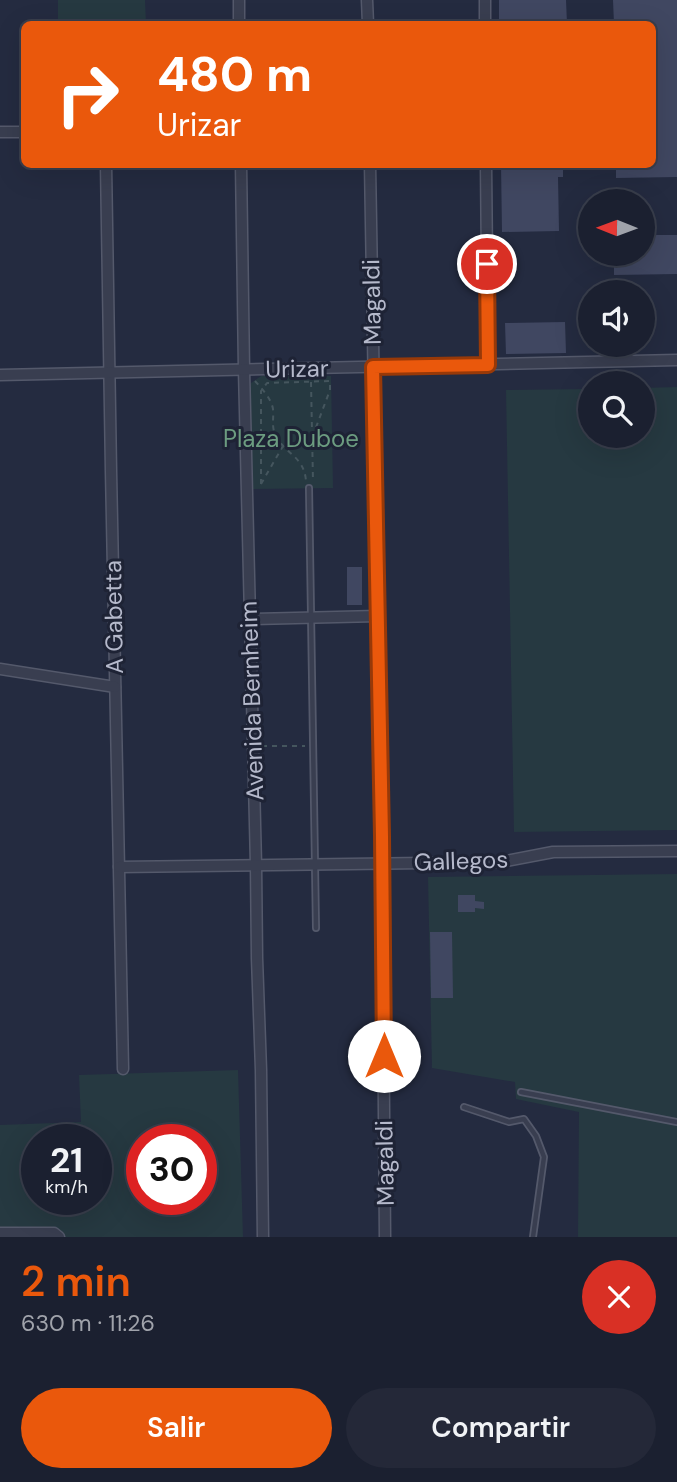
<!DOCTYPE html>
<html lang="es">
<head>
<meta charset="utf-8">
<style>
  body { margin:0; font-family:"DM Sans",sans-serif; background:#242838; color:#f1f3f6; height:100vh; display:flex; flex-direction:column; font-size:26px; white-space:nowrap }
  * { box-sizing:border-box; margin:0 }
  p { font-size:23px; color:#a0a3ab }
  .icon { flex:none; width:38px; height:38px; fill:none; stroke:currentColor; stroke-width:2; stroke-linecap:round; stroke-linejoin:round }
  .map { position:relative; height:1237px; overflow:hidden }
  .details { display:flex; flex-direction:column; background:#1b2030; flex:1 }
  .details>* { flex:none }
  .guide { position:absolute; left:21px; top:21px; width:635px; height:147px; border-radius:10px; box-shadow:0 7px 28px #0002,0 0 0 2px #393e4c; background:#ea580c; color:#fff; overflow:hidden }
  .needle { width:46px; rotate:271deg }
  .tools { position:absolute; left:578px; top:189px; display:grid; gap:14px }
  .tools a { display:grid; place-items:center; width:77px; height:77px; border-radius:50%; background:#1b2030; box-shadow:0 7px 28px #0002,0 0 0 2px #393e4c; font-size:35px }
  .speed { position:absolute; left:21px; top:1124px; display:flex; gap:14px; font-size:35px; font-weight:700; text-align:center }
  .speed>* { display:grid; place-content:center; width:91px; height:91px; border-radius:50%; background:#1b2030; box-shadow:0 7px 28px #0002,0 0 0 2px #393e4c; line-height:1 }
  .speed small { font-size:18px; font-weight:400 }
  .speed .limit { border:10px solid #d22; background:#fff; color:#111 }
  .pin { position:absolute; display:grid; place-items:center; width:60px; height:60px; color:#fff; margin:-30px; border:4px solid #fff; border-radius:50%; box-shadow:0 2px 7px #0007 }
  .me { position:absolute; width:77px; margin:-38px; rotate:0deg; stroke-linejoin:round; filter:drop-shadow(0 0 5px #0008) }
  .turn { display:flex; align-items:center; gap:24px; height:147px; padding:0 21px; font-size:32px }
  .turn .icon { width:91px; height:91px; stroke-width:2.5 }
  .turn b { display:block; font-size:49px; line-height:60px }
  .round { display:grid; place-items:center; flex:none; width:74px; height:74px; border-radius:37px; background:#242838 }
  .overview { display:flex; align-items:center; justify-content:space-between; height:119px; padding:0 21px }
  h1 { font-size:42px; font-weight:600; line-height:52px; color:#ea580c }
  .button { display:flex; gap:14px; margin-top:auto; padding:14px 21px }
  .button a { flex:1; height:80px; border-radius:42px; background:#ea580c; color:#fff; font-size:28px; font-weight:600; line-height:80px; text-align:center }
  .button a+a { background:#242838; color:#f1f3f6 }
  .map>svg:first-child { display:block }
  .green { fill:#263941; fill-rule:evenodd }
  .building { fill:#404761 }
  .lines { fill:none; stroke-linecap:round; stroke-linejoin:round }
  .service-casing { stroke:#54596b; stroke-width:8 }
  .minor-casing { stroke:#54596b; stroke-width:13 }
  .path { stroke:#45565e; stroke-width:2; stroke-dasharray:5 5; stroke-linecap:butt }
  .service { stroke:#393e50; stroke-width:4.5 }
  .minor { stroke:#393e50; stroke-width:10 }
  .route-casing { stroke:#983908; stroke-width:18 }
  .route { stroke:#ea580c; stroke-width:12 }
  .labels { text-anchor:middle; stroke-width:6; stroke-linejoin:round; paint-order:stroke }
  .street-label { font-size:24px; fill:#b5b9cb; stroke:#1e2335 }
  .park-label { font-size:24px; fill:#6c9c80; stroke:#1e2335 }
</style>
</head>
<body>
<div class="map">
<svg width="677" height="1237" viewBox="0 0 677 1237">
  <rect width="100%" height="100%" fill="#242b40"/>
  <g class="green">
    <path d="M58,0H145L146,24H58Z"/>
    <path d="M261,376H331L333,488L251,489L250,390L251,383Z"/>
    <path d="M677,387V830L514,832L506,390L590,389V436H642V388Z"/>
    <path d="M677,874V1237H578L579,1112L516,1099L515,1082L432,1068L428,877Z"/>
    <path d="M238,1070L243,1237H0V1125L81,1122L79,1075ZM37,1139H96V1199H37ZM142,1139H201V1199H142Z"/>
  </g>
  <g class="building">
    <path d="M499,0H566L567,24H499Z"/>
    <path d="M613,0H677V177L616,178V164H653V24H614Z"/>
    <path d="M501,164H563V177H558L559,231L502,232Z"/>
    <path d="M642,235H677V274L614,275V254H642Z"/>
    <path d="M565,322L566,353L506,354L505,323Z"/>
    <rect x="347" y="567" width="15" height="38"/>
    <path d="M458,895H475V901L484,902V909L475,908V912H458Z"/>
    <path d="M430,932H452L453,998H431Z"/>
  </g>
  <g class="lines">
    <g class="service-casing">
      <g id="service">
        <path d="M309,488L316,928"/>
        <path d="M521,1092L677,1122"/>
        <path d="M464,1107L509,1122L524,1119L536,1136L544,1157L533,1237"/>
      </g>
    </g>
    <g class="minor-casing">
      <g id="minor">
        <path d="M239,0V24"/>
        <path d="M367,0L368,24"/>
        <path d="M485,0V24"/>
        <path d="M0,132H24"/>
        <path d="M106,164L111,471L123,1069"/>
        <path d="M241,164L244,370L256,865L257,958L261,1070L263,1237"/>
        <path d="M370,164L382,864L385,1237"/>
        <path d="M486,164L488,364"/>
        <path d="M0,375L677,360"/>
        <path d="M249,619L378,616"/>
        <path d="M0,669L115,687"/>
        <path d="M119,867L501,862L553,852L677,851"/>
        <path d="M0,1233H54L59,1237"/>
      </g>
    </g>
    <g class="path">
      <path d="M255,381C262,389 271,398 273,409C274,419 271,427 276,436C286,455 304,456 306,481"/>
      <path d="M311,382L313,481"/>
      <path d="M261,484V391L267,383L330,381V390L312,438"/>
      <path d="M261,484L283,446"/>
      <path d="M262,746H305"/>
    </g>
    <use href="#service" class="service"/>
    <use href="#minor" class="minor"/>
  </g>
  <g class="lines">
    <g class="route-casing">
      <path id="route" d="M384,1056L382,836L373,367L488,365L487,264"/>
    </g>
    <use href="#route" class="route"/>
  </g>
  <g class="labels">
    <g class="street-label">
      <text transform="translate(372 302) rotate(-91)" y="8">Magaldi</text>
      <text transform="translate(297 369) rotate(-1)" y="8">Urizar</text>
      <text transform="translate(114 617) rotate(-91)" y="8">A Gabetta</text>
      <text transform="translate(252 701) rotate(-92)" y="8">Avenida Bernheim</text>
      <text transform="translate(461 861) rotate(-2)" y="8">Gallegos</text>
      <text transform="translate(385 1163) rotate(-91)" y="8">Magaldi</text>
    </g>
    <g class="park-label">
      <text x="291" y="447">Plaza Duboe</text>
    </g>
  </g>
</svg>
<div class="tools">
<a><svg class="needle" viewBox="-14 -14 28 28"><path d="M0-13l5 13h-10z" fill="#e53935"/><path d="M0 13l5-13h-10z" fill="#a0a3ab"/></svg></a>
<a><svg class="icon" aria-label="sound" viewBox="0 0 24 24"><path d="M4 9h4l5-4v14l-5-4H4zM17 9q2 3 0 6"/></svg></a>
<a><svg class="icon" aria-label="search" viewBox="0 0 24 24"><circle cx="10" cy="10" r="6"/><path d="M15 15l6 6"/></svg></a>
</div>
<div class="speed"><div>21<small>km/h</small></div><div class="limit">30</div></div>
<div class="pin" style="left:487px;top:264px;background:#d93025"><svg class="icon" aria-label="arrive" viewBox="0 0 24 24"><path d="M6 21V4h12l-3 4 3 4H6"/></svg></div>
<svg class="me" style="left:384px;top:1056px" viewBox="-20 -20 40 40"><circle r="19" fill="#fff"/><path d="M0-13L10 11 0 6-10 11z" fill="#ea580c"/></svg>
<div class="guide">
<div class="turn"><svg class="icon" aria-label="right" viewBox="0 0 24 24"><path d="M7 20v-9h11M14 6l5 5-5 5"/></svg><div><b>480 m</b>Urizar</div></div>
</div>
</div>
<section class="details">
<div class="overview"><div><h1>2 min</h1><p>630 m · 11:26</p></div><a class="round" style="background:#d93025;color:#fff"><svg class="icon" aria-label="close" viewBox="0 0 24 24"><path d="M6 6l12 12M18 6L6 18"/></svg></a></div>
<div class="button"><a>Salir</a><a>Compartir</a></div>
</section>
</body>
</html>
